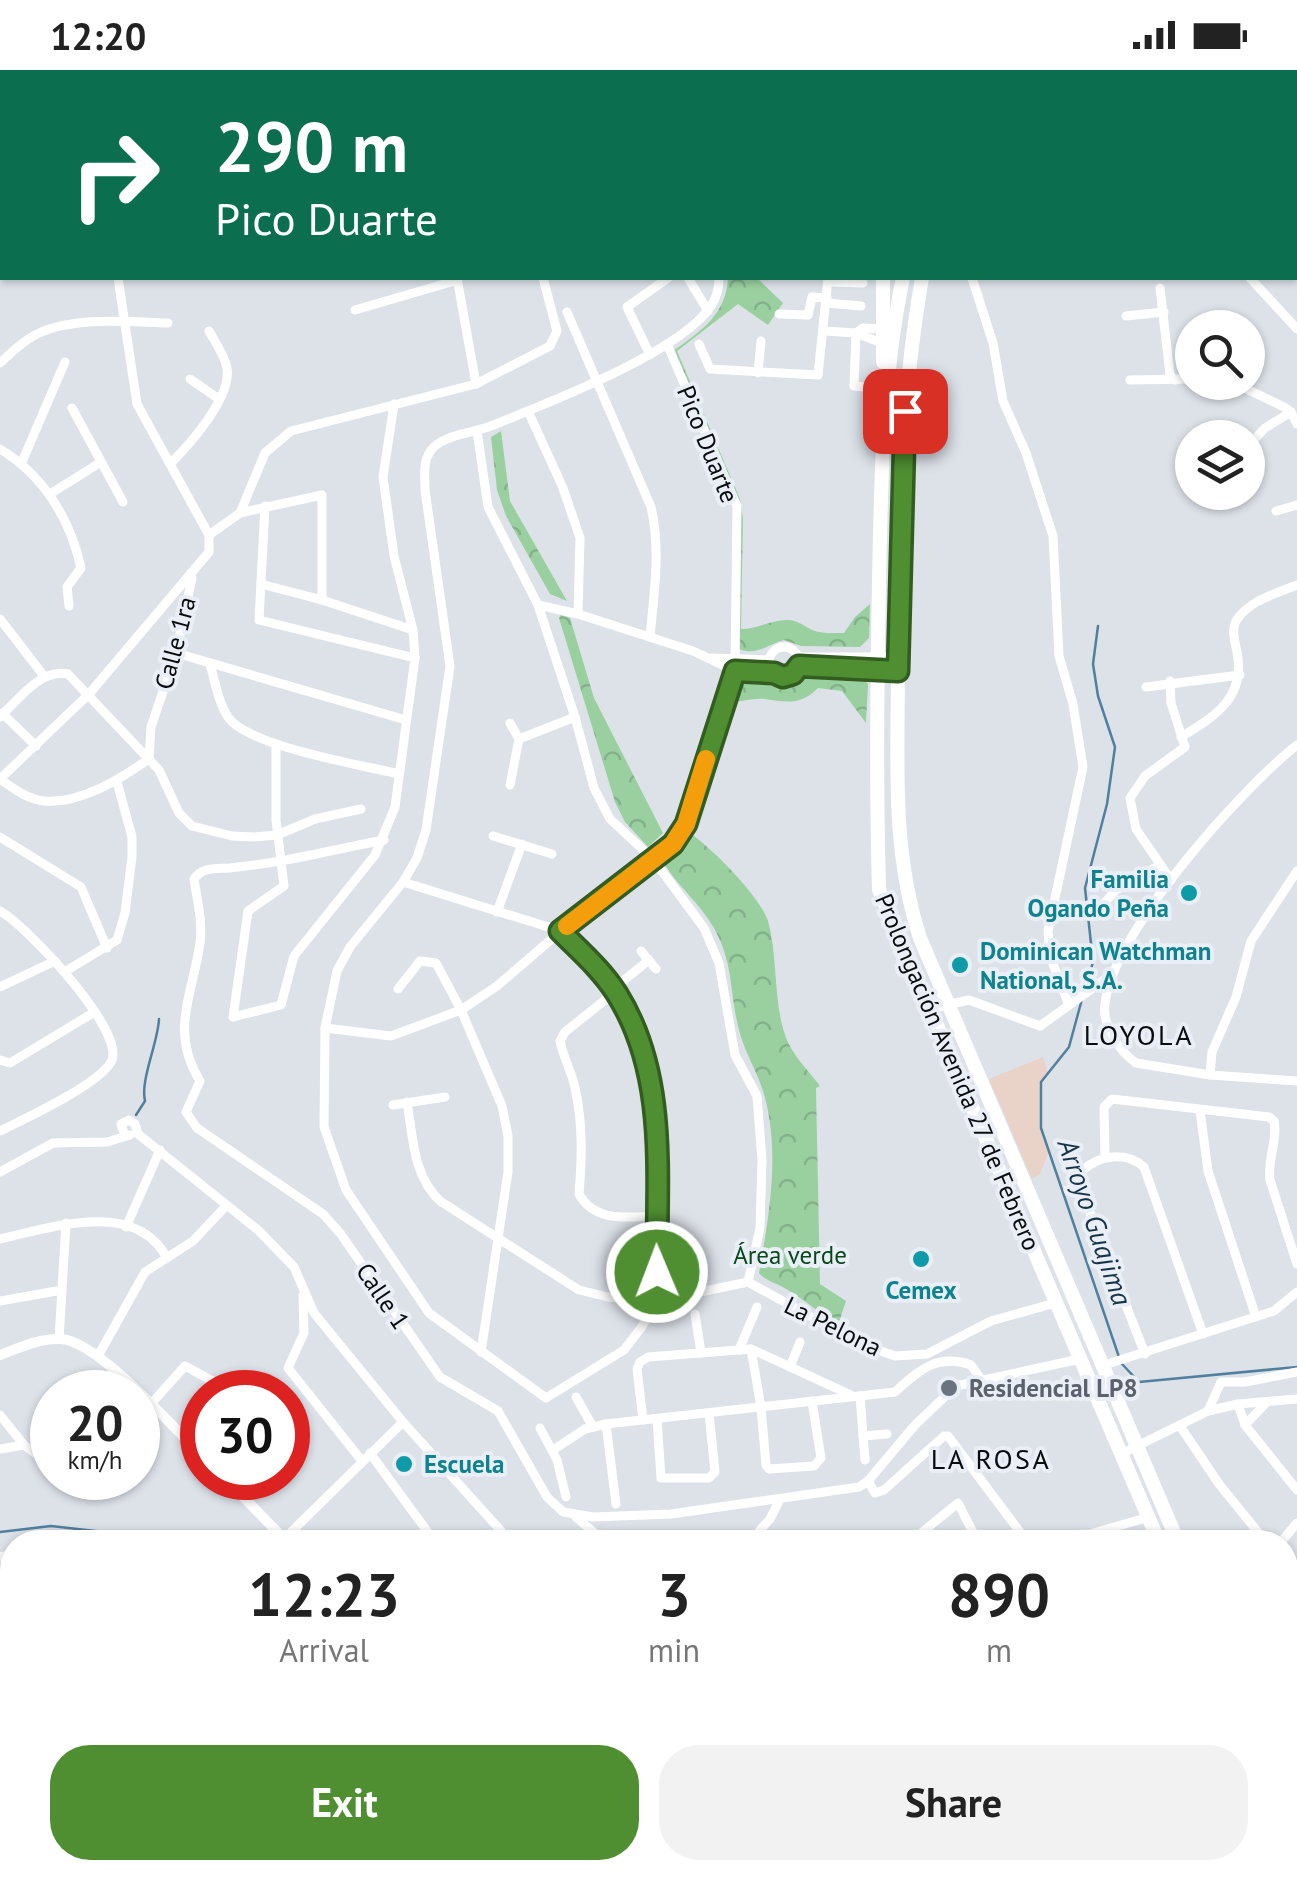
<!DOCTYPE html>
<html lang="en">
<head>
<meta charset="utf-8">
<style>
  body { margin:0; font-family:"PT Sans",sans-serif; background:#f2f2f2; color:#222; height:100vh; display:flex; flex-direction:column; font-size:38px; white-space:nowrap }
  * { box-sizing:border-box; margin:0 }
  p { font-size:32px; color:#767676 }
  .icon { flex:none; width:55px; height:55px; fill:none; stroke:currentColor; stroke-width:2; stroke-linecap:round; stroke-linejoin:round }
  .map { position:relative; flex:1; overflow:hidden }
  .side { position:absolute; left:0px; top:1460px; width:1298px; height:350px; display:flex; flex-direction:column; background:#fff; border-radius:40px 40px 0 0; box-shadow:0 2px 8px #0004 }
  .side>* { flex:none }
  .top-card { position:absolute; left:0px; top:0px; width:1298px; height:210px; box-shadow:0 2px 8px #0004; background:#0b6e4f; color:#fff; overflow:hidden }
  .buttons { position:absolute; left:1175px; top:240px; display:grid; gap:20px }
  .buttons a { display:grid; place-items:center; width:90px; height:90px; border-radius:50%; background:#fff; box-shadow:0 2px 8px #0004; font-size:50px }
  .speed { position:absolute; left:30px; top:1300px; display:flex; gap:20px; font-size:50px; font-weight:700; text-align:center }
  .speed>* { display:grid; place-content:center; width:130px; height:130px; border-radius:50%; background:#fff; box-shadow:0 2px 8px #0004; line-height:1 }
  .speed small { font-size:25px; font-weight:400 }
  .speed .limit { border:15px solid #d22; background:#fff; color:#111 }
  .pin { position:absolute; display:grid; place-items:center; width:85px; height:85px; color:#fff; margin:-42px; border-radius:20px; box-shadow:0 5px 15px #0006 }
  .me { position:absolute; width:110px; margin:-55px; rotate:359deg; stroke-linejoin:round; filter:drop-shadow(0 0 8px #0008) }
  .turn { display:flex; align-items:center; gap:35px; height:210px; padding:0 50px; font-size:45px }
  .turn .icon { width:130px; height:130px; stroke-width:2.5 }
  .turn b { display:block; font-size:70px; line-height:85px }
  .eta { display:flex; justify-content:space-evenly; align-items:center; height:170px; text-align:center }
  .eta b { font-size:60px; font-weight:600; line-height:70px }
  .cta { display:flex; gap:20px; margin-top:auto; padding:20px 50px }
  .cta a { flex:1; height:115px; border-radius:40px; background:#4f8f31; color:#fff; font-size:40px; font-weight:600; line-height:115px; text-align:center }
  .cta a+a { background:#f2f2f2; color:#222 }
  .status { display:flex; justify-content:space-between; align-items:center; height:70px; padding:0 50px; background:#fff; direction:ltr }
  .status svg { height:28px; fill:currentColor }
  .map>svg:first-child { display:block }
  .commercial { fill:#e9d2c7 }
  .park { fill:url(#park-crowns) }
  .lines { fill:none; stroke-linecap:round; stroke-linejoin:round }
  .stream { stroke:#51809f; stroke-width:2.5 }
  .minor { stroke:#fff; stroke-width:9 }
  .tertiary { stroke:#fff; stroke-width:10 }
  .secondary { stroke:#fff; stroke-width:11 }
  .primary { stroke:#fff; stroke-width:14 }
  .motorway { stroke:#fff; stroke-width:15 }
  .route-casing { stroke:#335d20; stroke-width:25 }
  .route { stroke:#4f8f31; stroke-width:18 }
  .slow { stroke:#f59e0b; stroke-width:18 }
  .culture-dot { fill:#0f9aa8; stroke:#eaeff7; stroke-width:4 }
  .worship-dot { fill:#6b7280; stroke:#eaeff7; stroke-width:4 }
  .labels { text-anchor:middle; stroke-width:8; stroke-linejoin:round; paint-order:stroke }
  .street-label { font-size:25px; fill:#0a0c0e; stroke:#eaeff7 }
  .culture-label { font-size:25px; font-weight:bold; fill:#0d838f; stroke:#eaeff7; text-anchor:start }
  .park-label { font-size:25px; fill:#07481a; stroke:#eaeff7 }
  .worship-label { font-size:25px; font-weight:bold; fill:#5b616d; stroke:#eaeff7; text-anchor:start }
  .neighbourhood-label { font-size:28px; letter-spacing:2.5px; fill:#0a0c0e; stroke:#eaeff7 }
  .water-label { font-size:28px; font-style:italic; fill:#173548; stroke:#eaeff7 }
</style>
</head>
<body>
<div class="status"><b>12:20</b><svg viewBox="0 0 49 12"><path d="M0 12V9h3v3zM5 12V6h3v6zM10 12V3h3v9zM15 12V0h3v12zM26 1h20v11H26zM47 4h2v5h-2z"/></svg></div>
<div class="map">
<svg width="1297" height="1810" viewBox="0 0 1297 1810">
  <defs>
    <pattern id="park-crowns" width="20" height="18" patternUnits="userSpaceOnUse" patternTransform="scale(2.5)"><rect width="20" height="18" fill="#9ad0a0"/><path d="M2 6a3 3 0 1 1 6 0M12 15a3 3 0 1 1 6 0" fill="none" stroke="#83b189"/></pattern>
  </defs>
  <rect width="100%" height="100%" fill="#dde2e9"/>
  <path class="commercial" d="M1043,987L1048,1003L1041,1012V1058L1049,1081L1040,1104L1032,1109L989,1009Z"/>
  <g class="park">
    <path d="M728,208H757L783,233L768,255L738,234L677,281L740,429L743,448L741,559C758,559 772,549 789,550C799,551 804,556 812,560C821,564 834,563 844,563L855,547L870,534L869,568L860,577L801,576L784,570C766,575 758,586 738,579L739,451L673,281C701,261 726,245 728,208Z"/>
    <path d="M501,361L510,431L567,531L550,524L506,446L497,420L491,367Z"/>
    <path d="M561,545L570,548L594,628L663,763L648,777L625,752L615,732L559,548Z"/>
    <path d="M805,606L863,608L868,614L866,653L842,621L818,618C800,636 787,632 764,629C754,628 741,632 730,632L687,761C709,775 760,826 768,851C778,887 773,929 785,965C791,984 808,1000 820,1016L816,1018L820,1214L846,1231L839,1252C819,1244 806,1231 788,1220C778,1213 767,1212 759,1203C769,1146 780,1085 765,1028C759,1003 743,981 738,956C730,922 733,893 715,860C701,833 673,813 660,786L679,766L735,610H773L785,614Z"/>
  </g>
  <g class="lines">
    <g class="stream">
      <path d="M1086,917L1093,892L1085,818L1107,734L1115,677L1098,626L1093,594L1098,556"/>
      <path d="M1082,929L1069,977L1041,1012V1058L1119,1287"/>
      <path d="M136,1045L145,1031C140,1010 158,973 159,949"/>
      <path d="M1122,1294L1139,1312L1297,1297"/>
      <path d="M0,1462L51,1456L192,1472"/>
      <path d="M782,1798L800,1810"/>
    </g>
    <g class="minor">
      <path d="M385,0L386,2"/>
      <path d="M466,0L467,2"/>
      <path d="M408,2L412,0"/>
      <path d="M620,2L624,0"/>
      <path d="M833,2L837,0"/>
      <path d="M1295,132H1297"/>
      <path d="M1295,204H1297"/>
      <path d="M457,208L476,314"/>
      <path d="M688,208L708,241"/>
      <path d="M972,208L993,273L1003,331L1026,383L1053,466L1059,586L1073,634L1083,697L1048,861L1050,886L1069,935"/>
      <path d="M1250,208L1297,259"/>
      <path d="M829,212L863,213"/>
      <path d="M1160,218L1170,305L1175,310"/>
      <path d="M827,233L861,236"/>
      <path d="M355,240L458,210"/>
      <path d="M567,242L651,437C661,480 654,523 650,567"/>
      <path d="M779,244L808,245L812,227L827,228"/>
      <path d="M1126,246L1164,242"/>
      <path d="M825,261L856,263L882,273"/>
      <path d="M856,263L854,316L886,319"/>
      <path d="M856,263L863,258L882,259"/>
      <path d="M699,274L710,299L818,305L828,208"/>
      <path d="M650,285L627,237L668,208"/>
      <path d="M0,293C12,282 24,270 39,263C76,246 128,252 168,253"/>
      <path d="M758,303L761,271"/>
      <path d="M190,309L219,329"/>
      <path d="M1130,310L1192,309"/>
      <path d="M1232,312L1284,337L1291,342L1297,354"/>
      <path d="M72,338L123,432"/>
      <path d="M528,341L563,418L580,468L578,544"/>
      <path d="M477,361L488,437L538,535L575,647L594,718L610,749L653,789L704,858L719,893L735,985L757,1026L762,1090L760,1158L748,1212"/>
      <path d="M1248,376L1265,358L1291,342"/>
      <path d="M0,379C43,405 70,448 81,498L67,517L69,536"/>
      <path d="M22,392L65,292"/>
      <path d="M171,393C190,374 232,327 227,298C225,286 215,272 209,261"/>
      <path d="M50,424L101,392"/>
      <path d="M265,436L259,550L415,588"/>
      <path d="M1276,441L1297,435"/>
      <path d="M240,443L265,383L291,361L476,314L550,276L557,261L543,208"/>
      <path d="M209,465L240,443L322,425V530"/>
      <path d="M261,514L322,530L413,560"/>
      <path d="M538,535L578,544L693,581L735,601L774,603"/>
      <path d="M0,549L44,606"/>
      <circle cx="784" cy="592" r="15"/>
      <path d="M176,583L406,650"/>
      <path d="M799,587H898"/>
      <path d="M712,588L769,590"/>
      <path d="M210,594C215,611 218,632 228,647C247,676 362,695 399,704"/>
      <path d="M799,596L898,601"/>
      <path d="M1170,611L1171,633L1185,677L1145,706L1130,728L1136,759L1171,810"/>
      <path d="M1146,617L1240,605"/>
      <path d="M2,643L36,676"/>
      <path d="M0,647C19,629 41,598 68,604L159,700L179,743L192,756L232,766L254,767L277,765L315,749L361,739"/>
      <path d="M1181,667C1216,646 1246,627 1237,582C1235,571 1231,561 1236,551C1248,531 1277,523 1297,515"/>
      <path d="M519,669L575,647"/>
      <path d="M276,674V750L284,816L248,841L233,947L281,935L294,886L375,785L395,737L415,588L413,560L394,486L383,407L394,334"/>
      <path d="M1297,675C1241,719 1112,863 1105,934C1102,955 1119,981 1136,993L1210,1005L1297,1011"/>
      <path d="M0,709L89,624L209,482V465L137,334L118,208"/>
      <path d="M0,709C14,719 27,729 44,731C81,734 120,709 149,689L151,657L176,583L192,508"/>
      <path d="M510,715L519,669L510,653"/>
      <path d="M493,766L552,784"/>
      <path d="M0,767L81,817L107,878"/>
      <path d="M384,770C332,780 282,793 229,798C215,799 202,797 194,809C197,829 203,852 200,873C193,924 169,961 200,1011L186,1042L197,1058L323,1144L340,1163L440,1307L498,1341L547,1427L563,1442L593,1447L671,1444L859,1417L868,1411L915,1355L956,1316L1080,1289"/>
      <path d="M403,812L561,861L615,922L645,982L656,1046L657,1231L641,1258L624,1280L546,1328L429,1243L346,1120L324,1057L325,958L337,901L350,877L403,812L417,788L426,760L450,596L425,420C425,405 422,388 434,377C448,364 473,363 491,356C545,334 680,283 711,236C717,227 719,218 719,208"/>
      <path d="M0,841C26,855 128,963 111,992C98,1015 26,1048 0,1061"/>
      <path d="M1097,841L1116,820L1160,795"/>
      <path d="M497,842L522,774"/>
      <path d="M641,881L656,899"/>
      <path d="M66,901L117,870L125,843L132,787V767L117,712"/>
      <path d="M0,917L55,891"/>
      <path d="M398,919L420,891L436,893L461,940L502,1036L508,1066V1102L481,1282"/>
      <path d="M613,919L649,890"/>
      <path d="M615,922L565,962L560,971C563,987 572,1002 575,1018C583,1053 582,1088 579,1124C595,1153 628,1147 657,1146"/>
      <path d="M929,939L969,930L1040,956L1111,905"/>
      <path d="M325,958L391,966L461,940L497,916L561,861L673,773L686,754L735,601L737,436L667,274"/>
      <path d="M0,990L10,993L93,943"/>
      <path d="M1210,1005L1212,982L1236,927L1251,871L1297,801"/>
      <path d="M407,1032C413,1067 413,1106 440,1131L579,1220L608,1227L657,1231L748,1212L859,1273L895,1286L927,1284L991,1251L1055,1233"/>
      <path d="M393,1035L445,1027"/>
      <path d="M1200,1041L1208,1101L1256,1247"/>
      <path d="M125,1066L121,1054L129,1050L135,1054L138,1064L258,1160L294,1197L314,1243L403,1352L511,1472"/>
      <path d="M1105,1087L1104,1037L1112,1029L1269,1047L1274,1051C1278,1070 1267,1090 1270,1110L1297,1194"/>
      <path d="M0,1102L53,1073L107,1072L130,1065"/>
      <path d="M126,1157L160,1080"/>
      <path d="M0,1169C50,1158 135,1128 167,1188"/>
      <path d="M303,1225L304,1263L288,1298L362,1391"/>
      <path d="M0,1231L62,1220"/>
      <path d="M695,1244L701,1283"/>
      <path d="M59,1269L66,1153"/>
      <path d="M751,1279L761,1337L766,1395L769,1399L814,1396L821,1388L812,1331"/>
      <path d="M739,1280L757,1237"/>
      <path d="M1145,1284L1079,1114L1082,1101C1099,1085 1126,1081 1144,1097L1203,1264"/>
      <path d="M98,1286L145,1202L193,1171L226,1136"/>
      <path d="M1101,1296L1274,1241L1297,1222"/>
      <path d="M790,1297L800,1272"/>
      <path d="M860,1326L865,1390"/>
      <path d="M576,1327L593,1357"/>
      <path d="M1238,1334L1245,1355L1297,1420"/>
      <path d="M150,1335L185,1296L227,1319"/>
      <path d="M1208,1341L1221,1312H1245L1297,1302"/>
      <path d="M0,1345L24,1375L52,1396"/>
      <path d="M657,1349L661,1408H709L715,1402L709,1343"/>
      <path d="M643,1350L637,1299L640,1292L648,1287L751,1279L851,1325"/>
      <path d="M606,1354L616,1434"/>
      <path d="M1245,1355L1267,1332"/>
      <path d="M1180,1356L1219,1414L1266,1472"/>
      <path d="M540,1358L557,1390L566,1427"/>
      <path d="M863,1366L887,1364"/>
      <path d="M288,1370V1369"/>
      <path d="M0,1379L24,1375"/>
      <path d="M553,1380L585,1359L606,1354L895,1322C919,1300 938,1283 971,1295L983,1312"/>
      <path d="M370,1383L435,1472"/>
      <path d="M1121,1384L1208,1341L1238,1334L1297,1329"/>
      <path d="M68,1408L85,1420"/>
      <path d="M868,1411L875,1423L884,1420L944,1366H948L1026,1470"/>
      <path d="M237,1419L248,1408"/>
      <path d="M576,1447L605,1472"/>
      <path d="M294,1461L313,1472"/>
      <path d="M284,1469L403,1352"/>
      <path d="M753,1472V1468L770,1449L779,1431"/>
      <path d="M910,1472L958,1433L978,1472"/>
      <path d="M1017,1472L1039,1466L1090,1464L1149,1447"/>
      <path d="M1281,1472L1297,1453"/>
      <path d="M0,1487L12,1484"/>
      <path d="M0,1576H12"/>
      <path d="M0,1638L12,1633"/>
      <path d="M0,1679L12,1672"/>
      <path d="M1285,1727L1297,1724"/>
      <path d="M0,1750L12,1744"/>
      <path d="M198,1798L210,1810"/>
      <path d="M458,1798L478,1810"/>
      <path d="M957,1798L962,1810"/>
      <path d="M1076,1798L1090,1810"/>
      <path d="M20,1810L43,1798"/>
      <path d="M141,1810L142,1798"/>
      <path d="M239,1810L252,1798"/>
      <path d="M322,1810L343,1798"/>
      <path d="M437,1810L442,1798"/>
      <path d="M496,1810L504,1798"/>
      <path d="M571,1810L577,1798"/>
      <path d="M656,1810V1798"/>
      <path d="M706,1810L716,1799"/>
      <path d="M892,1810L905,1798"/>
    </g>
    <g class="tertiary">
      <path d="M0,1285C19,1278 40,1268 60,1269C96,1269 175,1359 202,1386"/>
      <path d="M225,1408L287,1472"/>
      <path d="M858,1798L874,1810"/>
    </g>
    <g class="secondary">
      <path d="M24,2L29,0"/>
      <path d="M0,14L2,13"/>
    </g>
    <g class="primary">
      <path d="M892,0L894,2"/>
      <path d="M977,2L978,0"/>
      <path d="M883,208V292"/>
      <path d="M903,208C882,308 881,411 879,513C877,615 876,717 879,820L1159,1472"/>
      <path d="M922,208C900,335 897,466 898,596C898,688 891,779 920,868L1178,1472"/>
      <path d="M1193,1810L1200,1798"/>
      <path d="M1212,1810L1219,1798"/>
    </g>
    <g class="motorway">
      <path d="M1048,0L1060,2"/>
      <path d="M1117,0L1131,2"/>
      <path d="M1203,0L1214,2"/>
      <path d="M954,2L955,0"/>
      <path d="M1295,21L1297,22"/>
      <path d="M1295,33H1297"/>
      <path d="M1295,53H1297"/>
      <path d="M1295,66L1297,67"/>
    </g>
  </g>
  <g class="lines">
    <g class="route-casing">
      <path id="route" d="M657,1202C656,1109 669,1007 617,924C602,900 580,881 560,861L673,774L686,754L735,601L774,603L783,607L793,604L799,596L898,601L905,341"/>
    </g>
    <use href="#route" class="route"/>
    <path class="slow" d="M567,856L673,774L686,754L706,689"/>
  </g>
  <g class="culture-dot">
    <circle cx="1189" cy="823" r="10"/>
    <circle cx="960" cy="895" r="10"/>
    <circle cx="921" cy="1189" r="10"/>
    <circle cx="404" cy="1394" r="10"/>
  </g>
  <circle class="worship-dot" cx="949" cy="1318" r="10"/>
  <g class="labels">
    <g class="street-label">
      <text transform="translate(708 374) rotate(68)" y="9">Pico Duarte</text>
      <text transform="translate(175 573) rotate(-75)" y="9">Calle 1ra</text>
      <text transform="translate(958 1002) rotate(67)" y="9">Prolongación Avenida 27 de Febrero</text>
      <text transform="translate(383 1226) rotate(56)" y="9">Calle 1</text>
      <text transform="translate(833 1256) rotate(26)" y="9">La Pelona</text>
    </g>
    <g class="culture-label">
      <text x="1169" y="818" text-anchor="end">Familia<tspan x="1169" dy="29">Ogando Peña</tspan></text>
      <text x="980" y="890">Dominican Watchman<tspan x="980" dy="29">National, S.A.</tspan></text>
      <text x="921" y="1229" text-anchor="middle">Cemex</text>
      <text x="424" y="1403">Escuela</text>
    </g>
    <g class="park-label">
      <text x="790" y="1194">Área verde</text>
    </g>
    <g class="worship-label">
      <text x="969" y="1327">Residencial LP8</text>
    </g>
    <g class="neighbourhood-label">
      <text x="1139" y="975">LOYOLA</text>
      <text x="991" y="1399">LA ROSA</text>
    </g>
    <g class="water-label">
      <text transform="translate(1095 1152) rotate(71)" y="10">Arroyo Guajima</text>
    </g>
  </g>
</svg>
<div class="buttons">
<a><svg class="icon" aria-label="search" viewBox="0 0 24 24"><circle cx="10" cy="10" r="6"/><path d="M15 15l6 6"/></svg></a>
<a><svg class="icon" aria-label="layers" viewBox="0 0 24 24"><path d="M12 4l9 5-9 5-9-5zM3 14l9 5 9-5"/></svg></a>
</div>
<div class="speed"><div>20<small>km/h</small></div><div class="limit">30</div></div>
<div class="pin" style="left:905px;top:341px;background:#d93025"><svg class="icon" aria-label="arrive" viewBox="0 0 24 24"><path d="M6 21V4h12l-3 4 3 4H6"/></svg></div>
<svg class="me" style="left:657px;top:1202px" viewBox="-20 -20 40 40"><circle r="17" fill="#4f8f31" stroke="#fff" stroke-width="3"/><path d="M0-11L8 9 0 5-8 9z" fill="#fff"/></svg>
<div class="top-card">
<div class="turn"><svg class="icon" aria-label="right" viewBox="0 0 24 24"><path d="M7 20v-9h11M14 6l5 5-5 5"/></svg><div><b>290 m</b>Pico Duarte</div></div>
</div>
<section class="side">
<div class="eta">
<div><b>12:23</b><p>Arrival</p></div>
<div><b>3</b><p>min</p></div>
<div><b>890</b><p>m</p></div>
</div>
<div class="cta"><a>Exit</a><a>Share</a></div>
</section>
</div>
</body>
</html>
